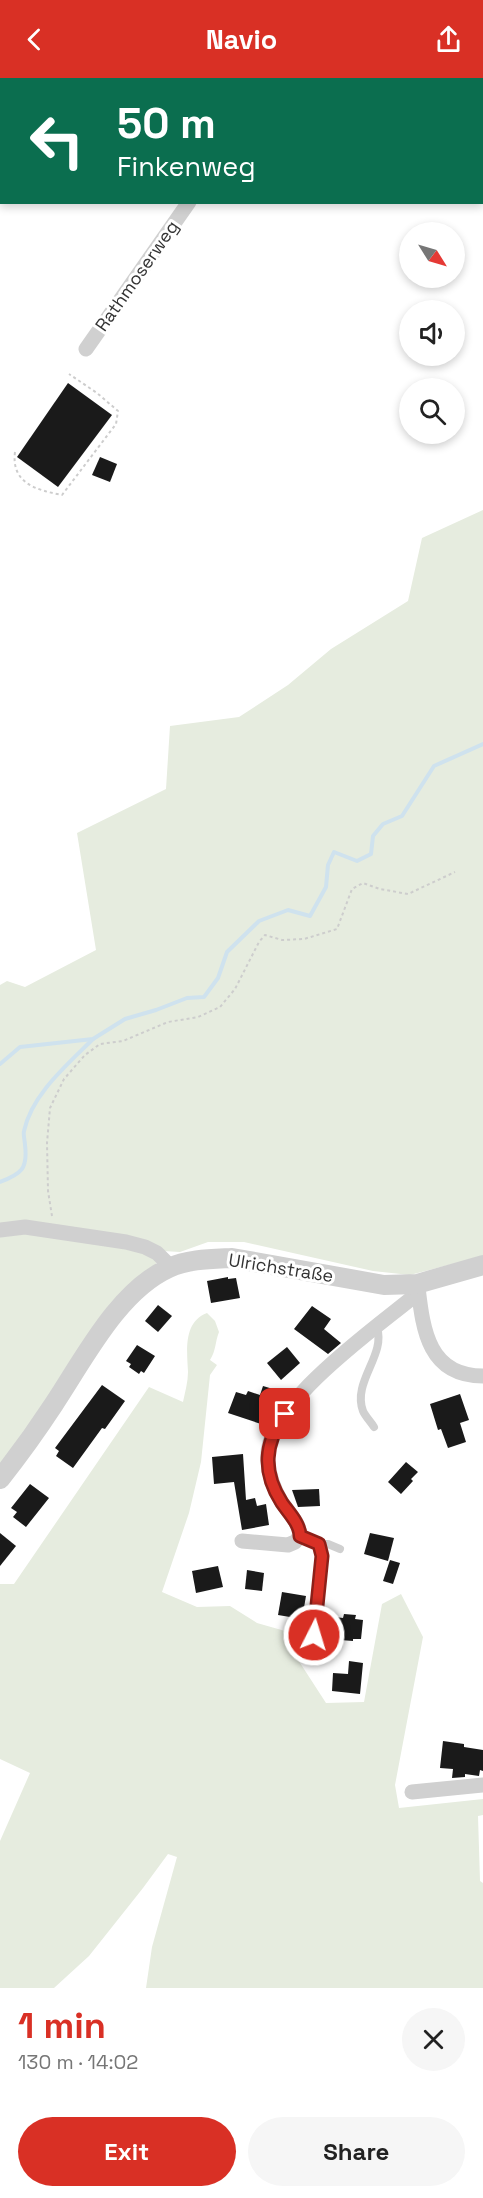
<!DOCTYPE html>
<html lang="en">
<head>
<meta charset="utf-8">
<style>
  body { margin:0; font-family:"Space Grotesk",sans-serif; background:#f6f6f6; color:#222; height:100vh; display:flex; flex-direction:column; font-size:22px; white-space:nowrap }
  * { box-sizing:border-box; margin:0 }
  p { font-size:20px; color:#767676 }
  .icon { flex:none; width:33px; height:33px; fill:none; stroke:currentColor; stroke-width:2; stroke-linecap:round; stroke-linejoin:round }
  .map { position:relative; height:1910px; overflow:hidden }
  .side { display:flex; flex-direction:column; background:#fff; flex:1 }
  .side>* { flex:none }
  .hud { position:absolute; left:0px; top:0px; width:483px; height:126px; box-shadow:0 3px 9px #0003; background:#0b6e4f; color:#fff; overflow:hidden }
  .needle { width:39px; rotate:127deg }
  .controls { position:absolute; left:399px; top:144px; display:grid; gap:12px }
  .controls a { display:grid; place-items:center; width:66px; height:66px; border-radius:50%; background:#fff; box-shadow:0 3px 9px #0003; font-size:30px }
  .pin { position:absolute; display:grid; place-items:center; width:51px; height:51px; color:#fff; margin:-26px; border-radius:12px; box-shadow:0 3px 9px #0006 }
  .me { position:absolute; width:66px; margin:-33px; rotate:5deg; stroke-linejoin:round; filter:drop-shadow(0 0 4px #0008) }
  .turn { display:flex; align-items:center; gap:21px; height:126px; padding:0 18px; font-size:27px }
  .turn .icon { width:78px; height:78px; stroke-width:2.5 }
  .turn b { display:block; font-size:42px; line-height:51px }
  .round { display:grid; place-items:center; flex:none; width:63px; height:63px; border-radius:32px; background:#f6f6f6 }
  .summary { display:flex; align-items:center; justify-content:space-between; height:102px; padding:0 18px }
  h1 { font-size:36px; font-weight:700; line-height:45px; color:#d93025 }
  .action { display:flex; gap:12px; margin-top:auto; padding:12px 18px }
  .action a { flex:1; height:69px; border-radius:36px; background:#d93025; color:#fff; font-size:24px; font-weight:700; line-height:69px; text-align:center }
  .action a+a { background:#f6f6f6; color:#222 }
  header { display:flex; justify-content:space-between; align-items:center; height:78px; padding:0 18px; background:#d93025; color:#fff; font-size:27px; font-weight:700 }
  .map>svg:first-child { display:block }
  .green { fill:#e6ecdf }
  .lines { fill:none; stroke-linecap:round; stroke-linejoin:round }
  .stream { stroke:#cfe2ee; stroke-width:4 }
  .building { fill:#1a1a1a }
  .path { stroke:#cdcdcd; stroke-width:2; stroke-dasharray:3 3; stroke-linecap:butt }
  .service { stroke:#d0d0d0; stroke-width:8 }
  .minor { stroke:#d0d0d0; stroke-width:15 }
  .tertiary { stroke:#d0d0d0; stroke-width:20 }
  .route-casing { stroke:#8d1f18; stroke-width:15 }
  .route { stroke:#d93025; stroke-width:10 }
  .labels { text-anchor:middle; stroke-width:6; stroke-linejoin:round; paint-order:stroke }
  .street-label { font-size:18px; fill:#333; stroke:#fff }
</style>
</head>
<body>
<header><svg class="icon" aria-label="back" viewBox="0 0 24 24"><path d="M15 5l-7 7 7 7"/></svg>Navio<svg class="icon" aria-label="share" viewBox="0 0 24 24"><path d="M12 15V3M7 8l5-5 5 5M5 13v7h14v-7"/></svg></header>
<div class="map">
<svg width="483" height="1910" viewBox="0 0 483 1910">
  <rect width="100%" height="100%" fill="#fff"/>
  <g class="green">
    <path d="M483,432V1178L410,1197L373,1193L244,1164H208L180,1174L163,1173L156,1181V1186L121,1221L0,1392V907L7,903L25,909L96,872L77,755L166,711L170,648L239,639L288,607L331,571L408,523L422,460Z"/>
    <path d="M207,1235L215,1243L219,1254C215,1264 216,1273 210,1282L217,1287L210,1297L201,1384L189,1435L162,1514L197,1529L230,1528L257,1545L299,1557L293,1574L326,1625L364,1624L382,1526L401,1516L423,1559L395,1707L399,1730L483,1721V1737L478,1738L480,1803L483,1805V1910H146L152,1869L177,1779L168,1776L143,1810L89,1878L54,1910H0V1763L30,1695L0,1681V1506H14L149,1309L183,1324C185,1314 188,1304 188,1294C187,1273 183,1244 207,1235Z"/>
  </g>
  <g class="lines">
    <g class="stream">
      <path d="M0,986L20,969L93,961L125,941L156,932L187,920L204,919L218,900L227,874L259,843L288,832L310,838L326,809L328,787L334,774L357,783L371,776L373,758L383,746L402,738L434,688L483,666"/>
      <path d="M0,1104C21,1096 28,1091 25,1067C25,1063 23,1057 24,1053C32,1016 67,987 93,961"/>
    </g>
  </g>
  <g class="building">
    <path d="M68,305L112,337L58,409L17,379Z"/>
    <path d="M100,379L117,386L110,404L92,397Z"/>
    <path d="M228,1199V1201L236,1200L240,1220L211,1225L207,1203Z"/>
    <path d="M158,1227L172,1238L158,1254L145,1243Z"/>
    <path d="M312,1228L331,1241L324,1251L341,1265L328,1276L294,1251Z"/>
    <path d="M137,1267L155,1278L144,1295L141,1293L139,1296L129,1289L131,1286L126,1283Z"/>
    <path d="M287,1269L300,1285L281,1302L267,1285Z"/>
    <path d="M102,1307L125,1323L105,1351L102,1350L73,1390L56,1378L59,1373L55,1370Z"/>
    <path d="M263,1308L273,1311L261,1346L228,1335L236,1314L246,1317L248,1313L260,1317Z"/>
    <path d="M460,1316L469,1342L460,1345L466,1364L448,1370L441,1351L438,1352L430,1326Z"/>
    <path d="M243,1376L246,1422L255,1420L257,1428L266,1426L269,1447L242,1452L234,1404L214,1406L212,1379Z"/>
    <path d="M406,1384L418,1394L411,1401L413,1403L401,1416L388,1404Z"/>
    <path d="M30,1406L49,1420L26,1449L13,1439L17,1434L11,1430Z"/>
    <path d="M319,1411L320,1428L298,1429L292,1412Z"/>
    <path d="M0,1455L16,1468L0,1488Z"/>
    <path d="M370,1455L394,1460L388,1483L364,1476Z"/>
    <path d="M390,1482L400,1485L393,1506L383,1503Z"/>
    <path d="M218,1488L223,1509L196,1515L192,1493Z"/>
    <path d="M247,1492L264,1495L262,1513L245,1511Z"/>
    <path d="M282,1514L306,1518L302,1541L278,1537Z"/>
    <path d="M344,1536L356,1537L355,1541L363,1542L361,1561H353V1563L340,1562V1559L333,1558L335,1539L343,1540Z"/>
    <path d="M349,1583L363,1585L360,1616L332,1613L333,1595L348,1596Z"/>
    <path d="M443,1663L464,1666V1669L483,1672V1693L480,1692L479,1698L465,1696V1699L452,1700L453,1691L440,1690Z"/>
  </g>
  <g class="lines">
    <g class="path">
      <path d="M15,374C11,405 36,412 62,417L116,346L118,333L97,315L69,296"/>
      <path d="M52,1138L48,1113L47,1065L50,1030L64,1001L85,977L100,966L123,963L168,944L198,939L220,929L235,911L259,864L265,857L282,862L304,861L337,851L352,811L363,805L380,811L408,816L455,794"/>
    </g>
    <g class="service">
      <path d="M374,1349C371,1344 365,1338 363,1333C352,1304 386,1277 377,1250"/>
      <path d="M300,1458L319,1466L322,1477L314,1557L306,1577"/>
      <path d="M319,1466H328L340,1471"/>
    </g>
    <g class="minor">
      <path d="M445,0L446,2"/>
      <path d="M246,2V0"/>
      <path d="M482,58L483,61"/>
      <path d="M86,271L189,124"/>
      <path d="M0,1152L25,1149L126,1164L145,1169L157,1175L171,1189"/>
      <path d="M418,1209C423,1253 429,1298 483,1298"/>
      <path d="M242,1463L288,1467L295,1464L300,1458C300,1445 288,1434 281,1423C274,1411 269,1397 268,1384C260,1329 379,1248 418,1215"/>
      <path d="M412,1714L483,1707"/>
    </g>
    <path class="tertiary" d="M0,1401C19,1377 37,1352 54,1326C84,1281 118,1213 169,1190C188,1181 212,1181 232,1180L384,1207L417,1206L483,1187"/>
  </g>
  <g class="lines">
    <g class="route-casing">
      <path id="route" d="M285,1336C264,1366 262,1394 282,1425C289,1435 300,1446 300,1458L319,1466L322,1478L314,1557"/>
    </g>
    <use href="#route" class="route"/>
  </g>
  <g class="labels">
    <g class="street-label">
      <text transform="translate(137 198) rotate(-55)" y="6">Rathmoserweg</text>
      <text transform="translate(281 1190) rotate(9)" y="6">Ulrichstraße</text>
    </g>
  </g>
</svg>
<div class="controls">
<a><svg class="needle" viewBox="-14 -14 28 28"><path d="M0-13l5 13h-10z" fill="#e53935"/><path d="M0 13l5-13h-10z" fill="#767676"/></svg></a>
<a><svg class="icon" aria-label="sound" viewBox="0 0 24 24"><path d="M4 9h4l5-4v14l-5-4H4zM17 9q2 3 0 6"/></svg></a>
<a><svg class="icon" aria-label="search" viewBox="0 0 24 24"><circle cx="10" cy="10" r="6"/><path d="M15 15l6 6"/></svg></a>
</div>
<div class="pin" style="left:285px;top:1336px;background:#d93025"><svg class="icon" aria-label="arrive" viewBox="0 0 24 24"><path d="M6 21V4h12l-3 4 3 4H6"/></svg></div>
<svg class="me" style="left:314px;top:1557px" viewBox="-20 -20 40 40"><circle r="17" fill="#d93025" stroke="#fff" stroke-width="3"/><path d="M0-11L8 9 0 5-8 9z" fill="#fff"/></svg>
<div class="hud">
<div class="turn"><svg class="icon" aria-label="left" viewBox="0 0 24 24"><path d="M17 20v-9H6M10 6l-5 5 5 5"/></svg><div><b>50 m</b>Finkenweg</div></div>
</div>
</div>
<section class="side">
<div class="summary"><div><h1>1 min</h1><p>130 m · 14:02</p></div><a class="round"><svg class="icon" aria-label="close" viewBox="0 0 24 24"><path d="M6 6l12 12M18 6L6 18"/></svg></a></div>
<div class="action"><a>Exit</a><a>Share</a></div>
</section>
</body>
</html>
